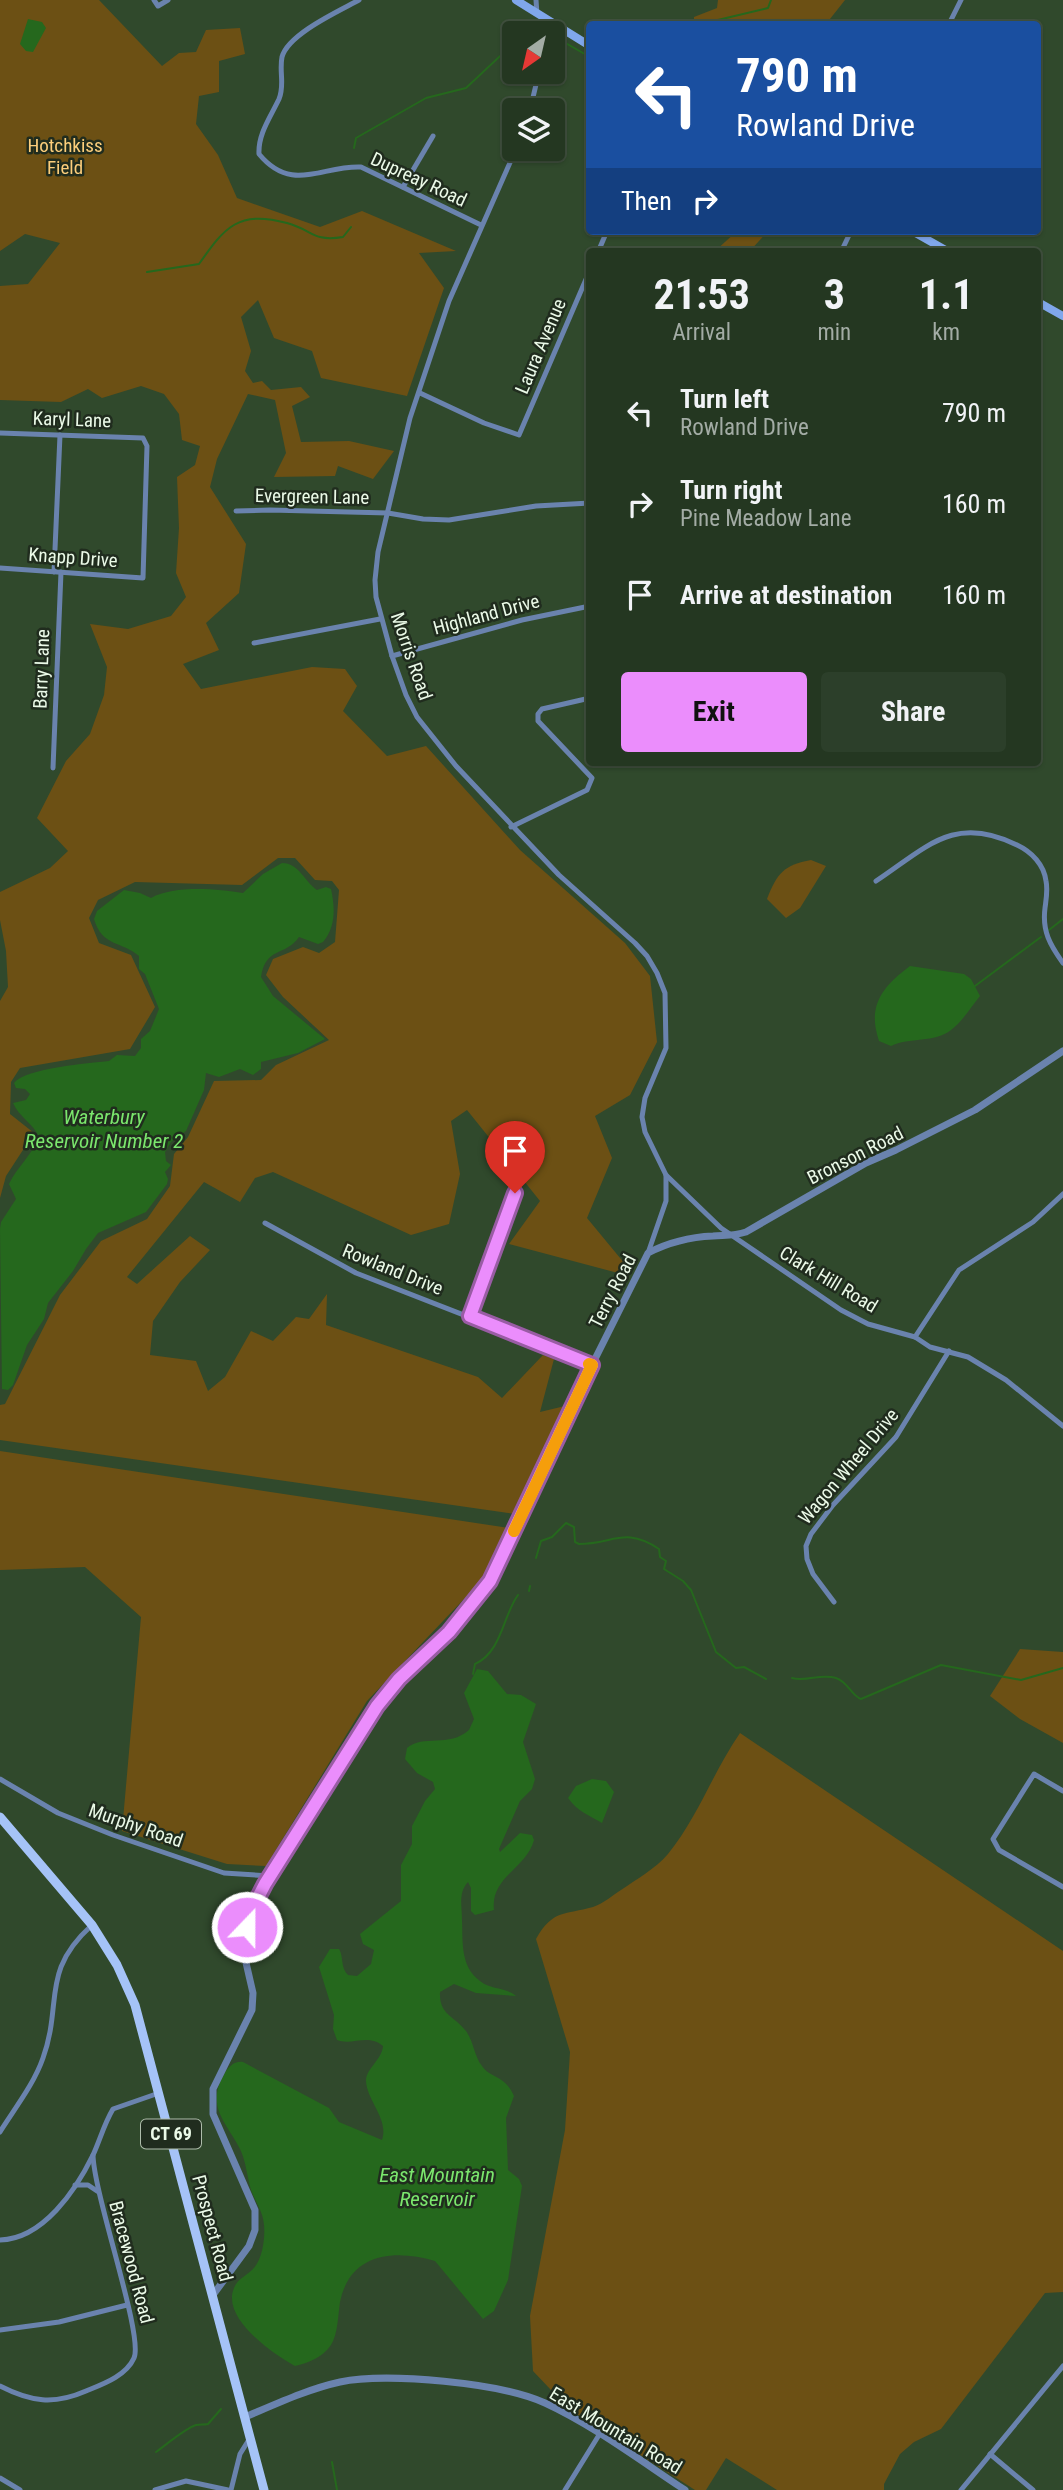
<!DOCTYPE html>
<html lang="en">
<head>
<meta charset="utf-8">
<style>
  body { margin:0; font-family:"Roboto Condensed",sans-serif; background:#2c3f2a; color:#f1f3f6; height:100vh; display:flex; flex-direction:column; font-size:26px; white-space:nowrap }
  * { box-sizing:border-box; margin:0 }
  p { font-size:23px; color:#a3aca5 }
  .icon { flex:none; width:38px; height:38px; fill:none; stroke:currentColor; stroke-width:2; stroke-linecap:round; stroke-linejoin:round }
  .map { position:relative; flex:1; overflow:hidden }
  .side { position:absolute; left:586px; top:248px; width:455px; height:518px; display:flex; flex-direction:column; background:#243721; border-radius:7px; box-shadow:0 2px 5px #0004,0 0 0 2px #41513f }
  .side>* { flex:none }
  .top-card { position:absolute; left:586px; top:21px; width:455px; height:214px; border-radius:7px; box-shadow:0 2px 5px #0004,0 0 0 2px #41513f; background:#1a4fa0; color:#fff; overflow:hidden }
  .needle { width:46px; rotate:214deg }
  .tools { position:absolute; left:502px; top:21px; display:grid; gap:14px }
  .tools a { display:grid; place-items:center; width:63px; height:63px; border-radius:7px; background:#243721; box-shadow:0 2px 5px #0004,0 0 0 2px #41513f; font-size:35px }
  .pin { position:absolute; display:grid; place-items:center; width:60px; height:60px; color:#fff; margin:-72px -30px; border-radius:50% 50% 50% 0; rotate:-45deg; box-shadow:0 0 7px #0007 }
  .pin .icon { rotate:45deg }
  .me { position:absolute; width:77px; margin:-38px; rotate:22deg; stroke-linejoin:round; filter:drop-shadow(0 0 5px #0008) }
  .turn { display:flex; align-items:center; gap:24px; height:147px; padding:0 35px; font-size:32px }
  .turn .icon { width:91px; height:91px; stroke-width:2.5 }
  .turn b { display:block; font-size:49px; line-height:60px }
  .then { display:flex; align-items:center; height:66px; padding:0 35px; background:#0003; gap:14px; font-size:26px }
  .eta { display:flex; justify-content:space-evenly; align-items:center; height:119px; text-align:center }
  .eta b { font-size:42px; font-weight:700; line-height:49px }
  .button { display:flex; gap:14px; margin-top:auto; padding:14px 35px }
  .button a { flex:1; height:80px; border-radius:7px; background:#eb8dfc; color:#111; font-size:28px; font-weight:700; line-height:80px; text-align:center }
  .button a+a { background:#2c3f2a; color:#f1f3f6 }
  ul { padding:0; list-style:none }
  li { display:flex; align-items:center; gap:21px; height:91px; padding:0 35px }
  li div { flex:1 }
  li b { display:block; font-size:26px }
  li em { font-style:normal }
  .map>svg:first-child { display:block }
  .green { fill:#6c5014 }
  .water { fill:#25681d }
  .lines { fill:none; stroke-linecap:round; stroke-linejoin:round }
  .stream { stroke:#25681d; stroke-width:2 }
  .minor { stroke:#6a83ae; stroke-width:5 }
  .tertiary { stroke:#6a83ae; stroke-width:7 }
  .secondary { stroke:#80a7eb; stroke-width:8 }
  .primary { stroke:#a5c3f7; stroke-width:9 }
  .route-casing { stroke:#995ca4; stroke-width:18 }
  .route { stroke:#eb8dfc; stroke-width:12 }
  .slow { stroke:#f59e0b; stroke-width:12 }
  .labels { text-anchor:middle; stroke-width:5; stroke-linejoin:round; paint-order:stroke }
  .shield { fill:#202c1e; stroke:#aebcab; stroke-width:2 }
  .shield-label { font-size:18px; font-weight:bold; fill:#ebfae8 }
  .park-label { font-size:19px; fill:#fcce7b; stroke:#202c1e }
  .street-label { font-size:19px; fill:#ebfae8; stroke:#202c1e }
  .water-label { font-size:21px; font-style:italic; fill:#7be76d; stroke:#202c1e }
</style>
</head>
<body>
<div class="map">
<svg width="1063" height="2490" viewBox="0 0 1063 2490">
  <rect width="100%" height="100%" fill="#30492c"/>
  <g class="green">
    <path d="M0,0H99L162,66L179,53L196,52L206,30L240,28L245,54L219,61V92L199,96L196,124L218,155L237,198L320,227L362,211L456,251L419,253L444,288L407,396L321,378L312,351L274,338L258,300L241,317L251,351L245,371L253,383L262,381L271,390L301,387L310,397L292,406L301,442L349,441L394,451L373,479L338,466L335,476L274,477L286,453L275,400L248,394L217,459L210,487L246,544L239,593L206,623L219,650L183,664L201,689L312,667L345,669L357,686L343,711L387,756L426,746L520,850L625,943L650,976L657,1042L630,1095L595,1116L612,1158L587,1218L625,1264L618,1273L509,1244L540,1201L467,1110L451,1121L460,1174L449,1224L411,1235L273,1172L255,1178L240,1202L204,1182L127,1277L137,1284L190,1236L210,1250L180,1282L153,1321L150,1355L196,1361L208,1391L225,1377L251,1331L273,1341L296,1317L309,1319L327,1294L326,1325L478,1377L502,1398L543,1355L554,1359L540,1412L565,1406L515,1514L0,1440V1405L5,1404L60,1295L101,1241L147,1219L170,1186L174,1154L188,1137L214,1081L261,1080L276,1065L329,1040L283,997L266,975L273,959L303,947L319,953L335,942L339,890L332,881L315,880L295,858H278L242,885L135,882L98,900L89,918L99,943L131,955L155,1007L130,1049L20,1068L11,1082L10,1114L34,1133L6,1176L0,1198V1001L8,987L6,951L0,920V892L50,868L68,851L37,818L66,761L90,734L104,695L107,667L90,624L128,629L171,616L186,597L176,573L179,528L177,477L195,465L200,446L182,440L179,414L164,394L141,386L102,398L88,389L61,402L0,400V286L28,284L60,243L25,234L0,251Z"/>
    <path d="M718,0H845L826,24H694V17L717,8Z"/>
    <path d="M737,231H768L749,252H714Z"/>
    <path d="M811,860L826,866L800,908L786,918L767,899C777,873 784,865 811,860Z"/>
    <path d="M0,1451L509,1528L482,1580L367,1701L266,1866L227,1864L122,1831L141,1617L85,1567L0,1570Z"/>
    <path d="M1020,1649L1063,1652V1743L1020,1719L990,1696Z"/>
    <path d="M740,1733L1063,1951V2292L1045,2293L941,2429L914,2442L900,2454L884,2484V2490H777L726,2458L706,2490H695L569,2409L533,2371L530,2316L565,2130L570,2052L536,1939C553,1909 565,1915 593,1907C603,1904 613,1895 621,1890C637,1879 655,1869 668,1854C698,1817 713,1772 740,1733Z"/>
  </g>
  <g class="water">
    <path d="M28,19L42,22L46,28L33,52L26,51L20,44Z"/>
    <path d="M282,863C299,863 304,881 317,890L326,887L331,889C335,907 336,927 323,942L318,944L299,937C285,957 266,946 261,977L273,996L325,1039L298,1053L261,1062V1069L253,1075L240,1069L219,1077L206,1073L204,1090L186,1131L171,1142L165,1152L166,1161L171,1165L165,1172L168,1179L167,1184L146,1212L98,1233L86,1249L73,1271L48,1303L44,1319L27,1345L13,1385L8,1390L2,1389L0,1229L1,1222L16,1199L9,1184C17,1167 32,1155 39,1137C34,1124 19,1117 13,1103L26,1100L30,1094L25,1089L16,1088L14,1083C26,1068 89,1063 109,1061L117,1055L135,1056L141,1048V1039L150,1031L159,1009L145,974L139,969V956C122,941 102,947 94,919L97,911L124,890L140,893L151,898C175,885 216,889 243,893L263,874Z"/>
    <path d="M910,966L964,974L971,979L980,996C971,1007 962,1022 951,1030C935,1043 909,1037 891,1046L879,1041C867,1006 882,987 910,966Z"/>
    <path d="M477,1669L488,1671L507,1694L521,1695L536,1704L523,1742L535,1779L532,1789L520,1801L499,1849L500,1852L520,1833L532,1835L534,1840C527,1868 490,1877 494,1910L475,1915L471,1911V1888L468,1882C458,1893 462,1906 462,1920C463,1942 460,1966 480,1981C491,1990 506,1987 516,1996L476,1993L454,1984L440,1992C439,2015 454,2015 466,2031C474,2042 474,2056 482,2066C491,2079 504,2074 514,2096L506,2118L508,2170L519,2179L522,2186L508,2280L494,2311L483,2319L435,2261C394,2249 350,2253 340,2302C338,2315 338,2334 331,2345C323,2357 308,2363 295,2366C273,2354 221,2318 234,2288C238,2278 245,2277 252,2270C264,2259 267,2229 262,2215C259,2206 254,2198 251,2190C247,2177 246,2161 240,2149C226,2121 204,2106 226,2071C231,2065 235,2061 243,2062L329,2108L339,2122L382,2140C389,2119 367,2101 366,2081C366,2068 382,2060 383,2046C368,2033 352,2046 337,2040L333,2029L334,2015L319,1967L330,1949H339C344,1957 340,1967 348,1975L357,1976L371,1964L374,1950L363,1944L360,1934L401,1901V1865L412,1844V1826L425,1801L435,1789L433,1782L417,1773L405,1759L407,1748C423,1734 449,1748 469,1730L474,1719L464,1693Z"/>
    <path d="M592,1779L606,1781L614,1792L602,1823C589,1815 578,1812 568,1798L576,1786Z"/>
  </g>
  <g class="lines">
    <g class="stream">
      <path d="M701,24L768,8L771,0"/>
      <path d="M553,43L562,41L590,57"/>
      <path d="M354,148L356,138L426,98L466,88L514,43"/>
      <path d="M147,272L199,264C225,227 238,210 287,223C313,230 312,242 343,237L351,227"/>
      <path d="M1049,930L1063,919"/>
      <path d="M975,986L1041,937"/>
      <path d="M536,1558L541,1541L552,1537L566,1523L574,1527L575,1542L579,1544C613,1544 625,1526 659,1549L660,1557L666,1561L664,1569L683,1581L691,1590L716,1652L736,1668L744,1667L766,1679"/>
      <path d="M529,1591L530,1586"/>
      <path d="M473,1674L475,1664C502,1652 503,1615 518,1595"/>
      <path d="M792,1678C807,1682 821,1673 836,1678C848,1682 851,1695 861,1699L941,1665L1021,1680L1063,1668"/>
      <path d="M156,2452C166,2445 184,2429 196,2425C200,2424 204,2425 208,2424L221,2409"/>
      <path d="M332,2462L337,2490"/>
    </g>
    <g class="minor">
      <path d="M154,0L158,6L168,0"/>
      <path d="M359,0C339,11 288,34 282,57C279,72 285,85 279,99C270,118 258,134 259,154C292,194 322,165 361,167L481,225"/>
      <path d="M536,0L537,14"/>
      <path d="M949,24L961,0"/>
      <path d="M545,33L547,22"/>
      <path d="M530,110L539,72"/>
      <path d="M516,149L449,301L410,418L378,552L375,580L376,597L392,656L406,695L417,717L456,766L559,875L635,943L647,956L657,973L665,993L666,1048L645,1098L642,1117L645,1132L666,1175L721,1228L841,1310L868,1324L915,1337L930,1347L968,1357L1006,1380L1063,1426"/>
      <path d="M403,187L433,136"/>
      <path d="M598,252L607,231"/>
      <path d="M841,252L851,231"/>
      <path d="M420,393L484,423L519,435L590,270"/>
      <path d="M0,433L143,438L147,446L143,578L0,568"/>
      <path d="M236,511L270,510L388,513L423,519L449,520L536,506L590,503"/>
      <path d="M54,572L60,435"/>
      <path d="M254,643L380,619"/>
      <path d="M392,656L522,620L590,606"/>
      <path d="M53,768L61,572"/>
      <path d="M511,827L587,790L592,778L538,721V714L542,709L590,698"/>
      <path d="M876,881C927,847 954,814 1017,845C1032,852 1044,865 1046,881C1048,890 1046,900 1045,908C1042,931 1050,945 1063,963"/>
      <path d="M265,1223L356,1273L592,1365"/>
      <path d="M648,1253L666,1201V1175"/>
      <path d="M470,1316L515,1193"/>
      <path d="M915,1337L959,1270L1033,1222L1063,1194"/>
      <path d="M834,1602L813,1574L807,1559L806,1546L811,1534L833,1505L896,1437L949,1351"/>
      <path d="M0,1779L58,1813L113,1835L224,1873L270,1876"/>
      <path d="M1063,1791L1034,1774L993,1839L999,1850L1063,1887"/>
      <path d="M0,2132C15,2108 34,2084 43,2058C63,2002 40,1972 92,1925"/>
      <path d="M75,2185H88L97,2191"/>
      <path d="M0,2240C43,2239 76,2190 93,2155C100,2140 104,2124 113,2109L159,2093"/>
      <path d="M0,2330L59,2322L127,2305"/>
      <path d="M0,2386C31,2402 54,2405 86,2391C103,2384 126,2376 134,2358C144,2336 94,2196 93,2155"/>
      <path d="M990,2454L1033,2490"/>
      <path d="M0,2478L20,2490"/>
      <path d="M155,2490L186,2481L228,2490"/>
      <path d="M231,2490L240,2454L250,2438"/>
      <path d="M565,2490L599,2435"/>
      <path d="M961,2490L1063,2366"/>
    </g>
    <g class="tertiary">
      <path d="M213,2295L249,2246L255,2230V2210L213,2114V2089L252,2010L253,1993L244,1954V1941L250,1913L265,1884L377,1706L399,1680L448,1632L490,1581L592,1365L648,1253C669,1242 690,1237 713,1236C725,1235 734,1236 746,1232L866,1163L896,1150L975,1110L1063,1051"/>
      <path d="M245,2417C276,2404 308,2389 340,2382C387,2372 502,2383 545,2403C593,2425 641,2461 685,2490"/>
    </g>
    <g class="secondary">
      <path d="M516,0L590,46"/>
      <path d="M912,231L949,252"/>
      <path d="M1038,302L1063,316"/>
    </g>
    <path class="primary" d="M0,1817L92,1925L117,1965L135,2005L264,2490"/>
  </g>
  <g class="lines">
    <g class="route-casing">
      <path id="route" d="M247,1927L250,1913L265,1884L377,1706L399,1679L449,1632L490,1581L592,1365L470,1316L515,1193"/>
    </g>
    <use href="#route" class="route"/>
    <path class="slow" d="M514,1531L592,1365L589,1364"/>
  </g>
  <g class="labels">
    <rect class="shield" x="141" y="2119.5" width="60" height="29" rx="5"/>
    <g class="shield-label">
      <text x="171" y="2140">CT 69</text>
    </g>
    <g class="park-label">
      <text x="65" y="152">Hotchkiss<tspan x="65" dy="22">Field</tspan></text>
    </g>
    <g class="street-label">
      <text transform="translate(419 179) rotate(25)" y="7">Dupreay Road</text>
      <text transform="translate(540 346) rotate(-67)" y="7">Laura Avenue</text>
      <text transform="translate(72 419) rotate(2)" y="7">Karyl Lane</text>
      <text transform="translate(312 496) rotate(1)" y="7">Evergreen Lane</text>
      <text transform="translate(73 557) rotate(4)" y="7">Knapp Drive</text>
      <text transform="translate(486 614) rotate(-15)" y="7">Highland Drive</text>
      <text transform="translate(412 656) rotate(71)" y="7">Morris Road</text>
      <text transform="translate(41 669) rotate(-88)" y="7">Barry Lane</text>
      <text transform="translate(855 1155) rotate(-27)" y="7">Bronson Road</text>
      <text transform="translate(393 1269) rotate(22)" y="7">Rowland Drive</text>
      <text transform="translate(829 1279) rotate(31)" y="7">Clark Hill Road</text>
      <text transform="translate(612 1291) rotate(-63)" y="7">Terry Road</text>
      <text transform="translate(848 1466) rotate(-50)" y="7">Wagon Wheel Drive</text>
      <text transform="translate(136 1825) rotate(19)" y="7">Murphy Road</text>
      <text transform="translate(213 2228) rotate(75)" y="7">Prospect Road</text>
      <text transform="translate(132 2262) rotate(75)" y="7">Bracewood Road</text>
      <text transform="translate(616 2430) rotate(31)" y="7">East Mountain Road</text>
    </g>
    <g class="water-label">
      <text x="104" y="1124">Waterbury<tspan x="104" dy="24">Reservoir Number 2</tspan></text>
      <text x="437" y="2182">East Mountain<tspan x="437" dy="24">Reservoir</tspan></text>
    </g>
  </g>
</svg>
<div class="tools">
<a><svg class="needle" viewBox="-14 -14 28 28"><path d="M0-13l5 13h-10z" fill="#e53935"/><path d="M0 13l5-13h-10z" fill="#a3aca5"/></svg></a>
<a><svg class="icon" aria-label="layers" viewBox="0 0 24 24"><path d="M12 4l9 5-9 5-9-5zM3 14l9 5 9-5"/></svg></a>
</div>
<div class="pin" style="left:515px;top:1193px;background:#d93025"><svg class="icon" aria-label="arrive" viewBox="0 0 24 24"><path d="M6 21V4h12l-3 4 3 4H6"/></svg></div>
<svg class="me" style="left:247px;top:1927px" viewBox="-20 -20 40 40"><circle r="17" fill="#eb8dfc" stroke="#fff" stroke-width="3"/><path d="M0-11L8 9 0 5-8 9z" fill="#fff"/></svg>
<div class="top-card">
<div class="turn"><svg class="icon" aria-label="left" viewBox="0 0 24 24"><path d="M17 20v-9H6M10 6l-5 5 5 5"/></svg><div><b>790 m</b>Rowland Drive</div></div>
<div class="then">Then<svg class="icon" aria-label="right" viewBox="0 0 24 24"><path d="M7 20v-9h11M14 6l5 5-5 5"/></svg></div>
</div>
<section class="side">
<div class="eta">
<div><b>21:53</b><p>Arrival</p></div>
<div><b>3</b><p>min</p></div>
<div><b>1.1</b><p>km</p></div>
</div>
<ul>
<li><svg class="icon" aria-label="left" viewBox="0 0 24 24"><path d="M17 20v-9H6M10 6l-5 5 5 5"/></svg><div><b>Turn left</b><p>Rowland Drive</p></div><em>790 m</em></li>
<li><svg class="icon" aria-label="right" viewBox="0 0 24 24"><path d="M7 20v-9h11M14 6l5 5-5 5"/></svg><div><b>Turn right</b><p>Pine Meadow Lane</p></div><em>160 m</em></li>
<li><svg class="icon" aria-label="arrive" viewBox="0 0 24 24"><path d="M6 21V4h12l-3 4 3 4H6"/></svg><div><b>Arrive at destination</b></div><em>160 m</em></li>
</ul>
<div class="button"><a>Exit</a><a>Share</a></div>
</section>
</div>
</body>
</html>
